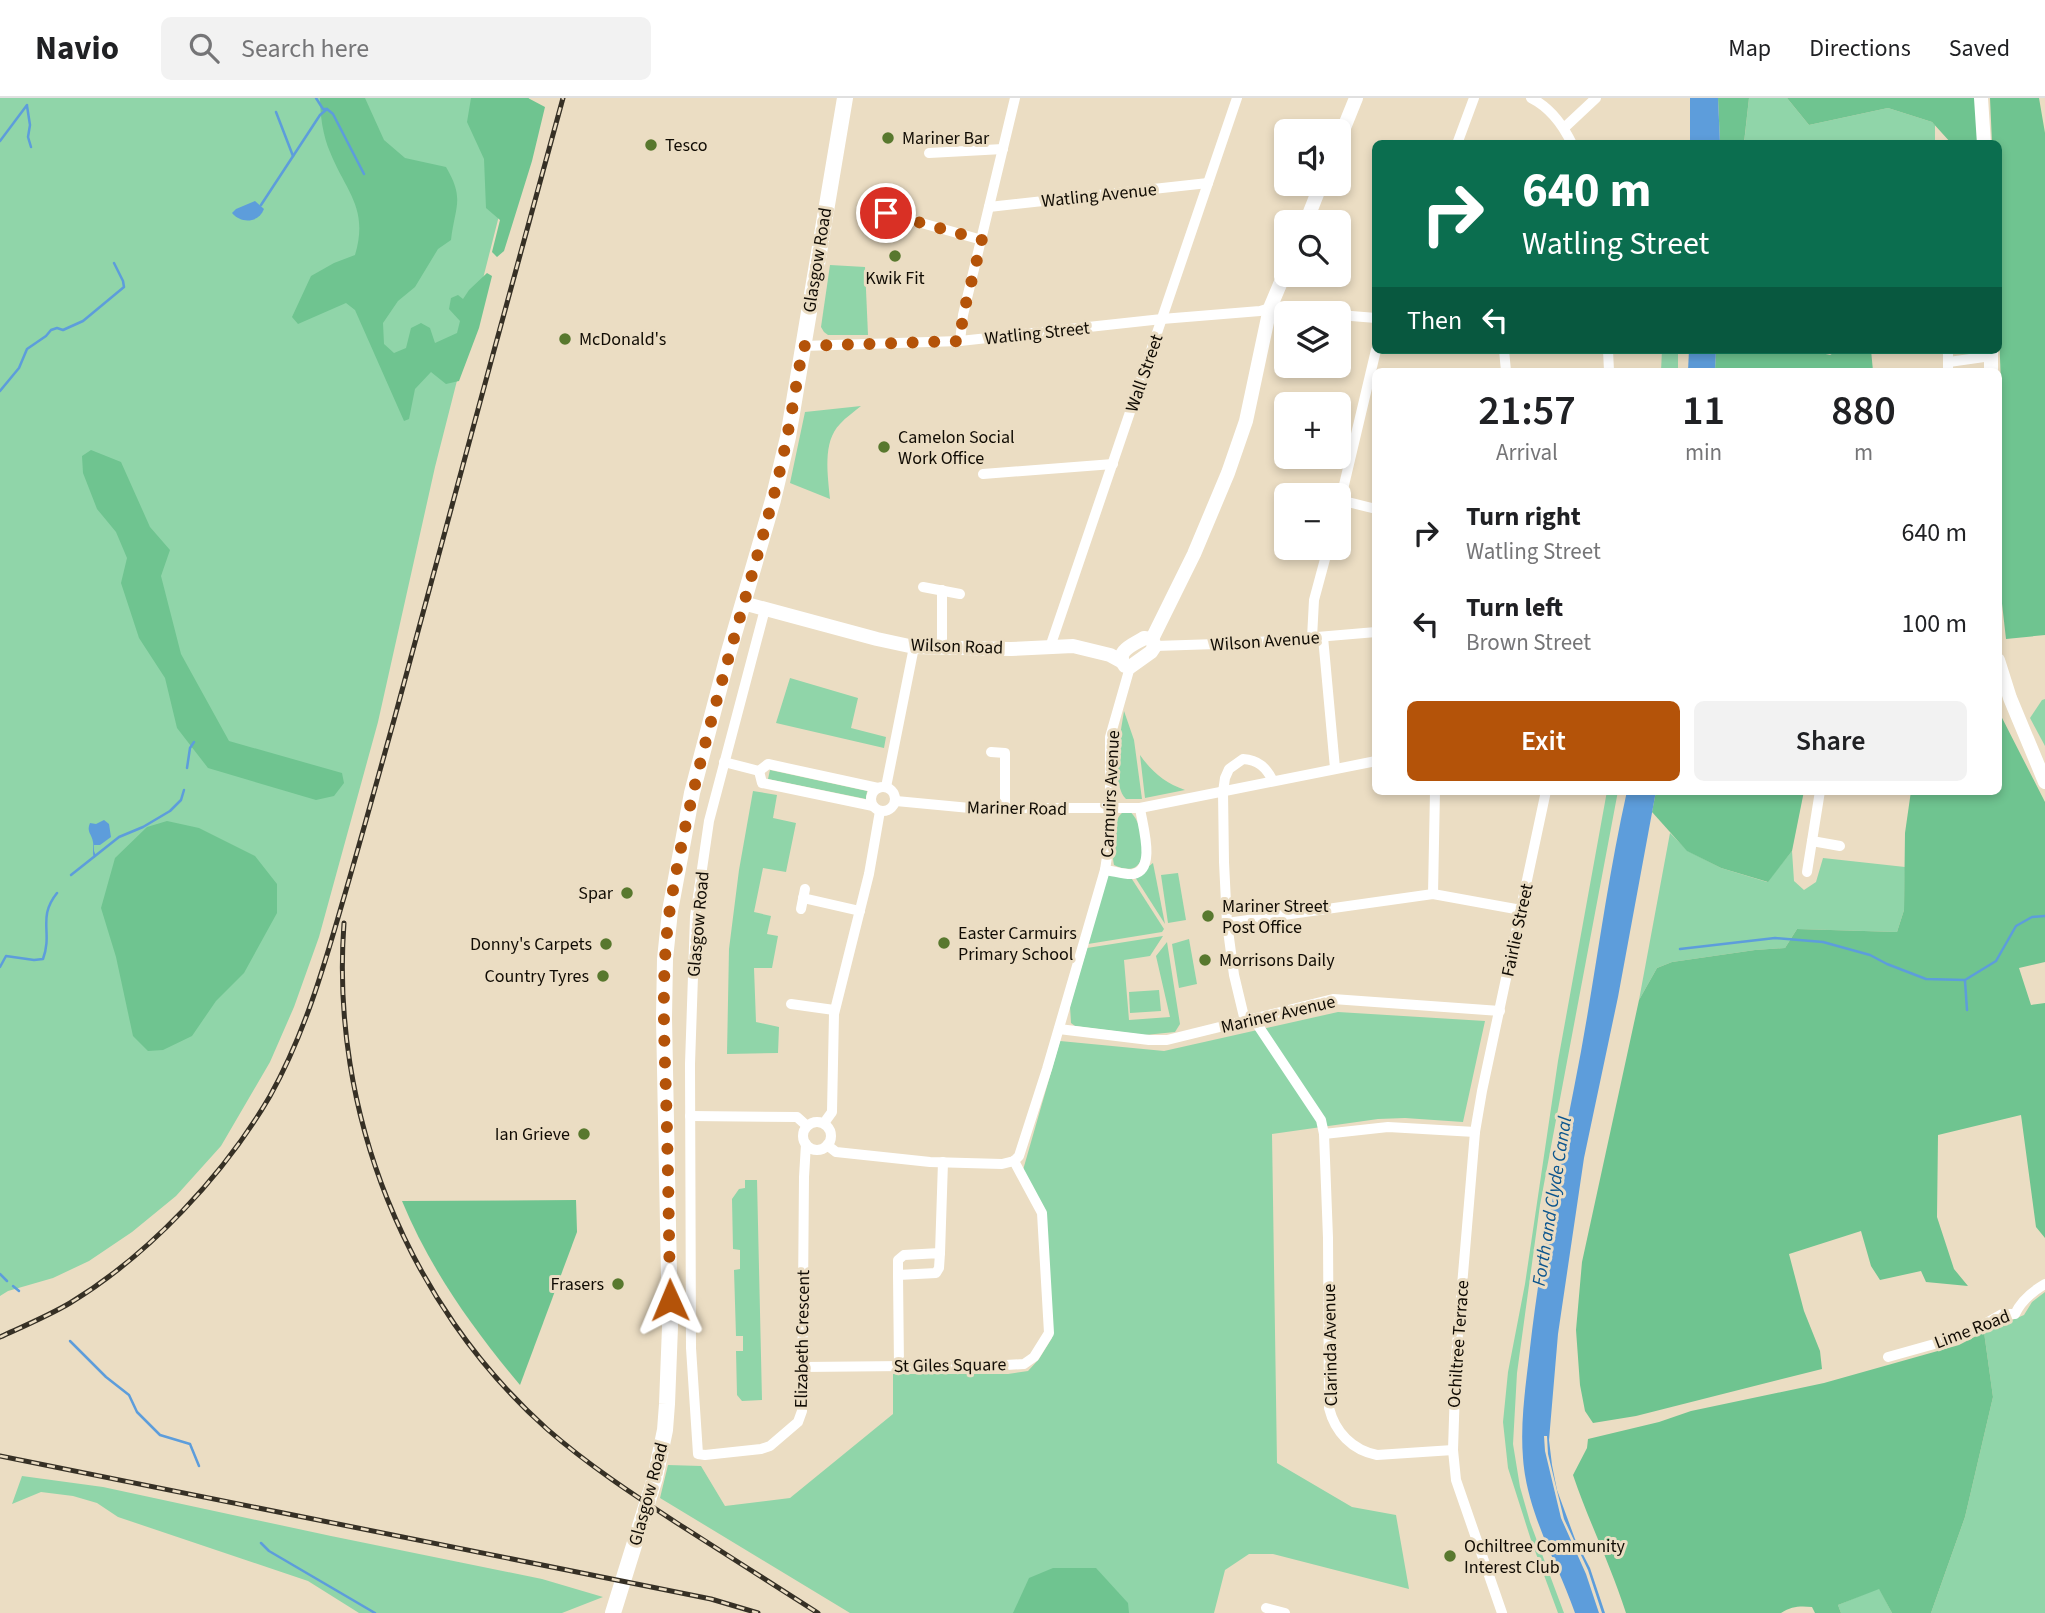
<!DOCTYPE html>
<html lang="en">
<head>
<meta charset="utf-8">
<style>
  body { margin:0; font-family:"Source Sans 3",sans-serif; background:#f2f2f2; color:#202124; height:100vh; display:flex; flex-direction:column; font-size:26px; white-space:nowrap }
  * { box-sizing:border-box; margin:0 }
  p { font-size:23px; color:#757577 }
  .icon { flex:none; width:38px; height:38px; fill:none; stroke:currentColor; stroke-width:2; stroke-linecap:round; stroke-linejoin:round }
  .map { position:relative; flex:1; overflow:hidden }
  .side { position:absolute; left:1372px; top:270px; width:630px; height:427px; display:flex; flex-direction:column; background:#fff; border-radius:10px; box-shadow:0 4px 10px #0003 }
  .side>* { flex:none }
  .top-card { position:absolute; left:1372px; top:42px; width:630px; height:214px; border-radius:10px; box-shadow:0 4px 10px #0003; background:#0b6e4f; color:#fff; overflow:hidden }
  .tools { position:absolute; left:1274px; top:21px; display:grid; gap:14px }
  .tools a { display:grid; place-items:center; width:77px; height:77px; border-radius:10px; background:#fff; box-shadow:0 4px 10px #0003; font-size:35px }
  .pin { position:absolute; display:grid; place-items:center; width:60px; height:60px; color:#fff; margin:-30px; border:4px solid #fff; border-radius:50%; box-shadow:0 2px 7px #0007 }
  .me { position:absolute; width:77px; margin:-38px; rotate:359deg; stroke-linejoin:round; filter:drop-shadow(0 0 5px #0008) }
  .turn { display:flex; align-items:center; gap:24px; height:147px; padding:0 35px; font-size:32px }
  .turn .icon { width:91px; height:91px; stroke-width:2.5 }
  .turn b { display:block; font-size:49px; line-height:60px }
  .then { display:flex; align-items:center; height:66px; padding:0 35px; background:#0003; gap:14px; font-size:26px }
  .eta { display:flex; justify-content:space-evenly; align-items:center; height:119px; text-align:center }
  .eta b { font-size:42px; font-weight:600; line-height:49px }
  .cta { display:flex; gap:14px; margin-top:auto; padding:14px 35px }
  .cta a { flex:1; height:80px; border-radius:10px; background:#b45309; color:#fff; font-size:28px; font-weight:600; line-height:80px; text-align:center }
  .cta a+a { background:#f2f2f2; color:#202124 }
  ul { padding:0; list-style:none }
  li { display:flex; align-items:center; gap:21px; height:91px; padding:0 35px }
  li div { flex:1 }
  li b { display:block; font-size:26px }
  li em { font-style:normal }
  header { display:flex; align-items:center; gap:42px; box-sizing:border-box; height:98px; padding:0 35px; background:#fff; border-bottom:2px solid #e0e0e0 }
  header strong { font-size:33px }
  nav { display:flex; gap:38px; margin-inline-start:auto; font-size:24px }
  .search { width:490px; height:63px; background:#f2f2f2; display:flex; align-items:center; gap:18px; box-sizing:border-box; padding:0 24px; border-radius:10px; color:#757577; font-size:26px }
  .map>svg:first-child { display:block }
  .green { fill:#90d5a9 }
  .forest { fill:#6fc490 }
  .water { fill:#5d9ddb }
  .pier { fill:#ebddc3 }
  .lines { fill:none; stroke-linecap:round; stroke-linejoin:round }
  .stream { stroke:#5d9ddb; stroke-width:2.5 }
  .street { stroke:#fff; stroke-width:10 }
  .secondary { stroke:#fff; stroke-width:14 }
  .primary { stroke:#fff; stroke-width:16 }
  .rail-casing { stroke:#363025; stroke-width:5 }
  .rail { stroke:#ebddc3; stroke-width:2.5; stroke-dasharray:8; stroke-linecap:butt }
  .route { stroke:#b45309; stroke-width:12; stroke-dasharray:0 21.6 }
  .poi-dot { fill:#58782e; stroke:#ebddc3; stroke-width:2.5 }
  .labels { text-anchor:middle; stroke-width:6; stroke-linejoin:round; paint-order:stroke }
  .poi-label { font-size:18px; fill:#110c04; stroke:#ebddc3; text-anchor:start }
  .street-label { font-size:18px; fill:#110c04; stroke:#ebddc3 }
  .water-label { font-size:19px; font-style:italic; fill:#0a548d; stroke:#ebddc3 }
</style>
</head>
<body>
<header>
<strong>Navio</strong>
<div class="search"><svg class="icon" aria-label="search" viewBox="0 0 24 24"><circle cx="10" cy="10" r="6"/><path d="M15 15l6 6"/></svg>Search here</div>
<nav><a>Map</a><a>Directions</a><a>Saved</a></nav>
</header>
<div class="map">
<svg width="2045" height="1515" viewBox="0 0 2045 1515">
  <rect width="100%" height="100%" fill="#ebddc3"/>
  <g class="green">
    <path d="M0,0H529L435,369L378,624L319,839L294,909L270,964L221,1048L176,1098L132,1134L89,1163L53,1180L8,1193L0,1198Z"/>
    <path d="M1749,0H1787L1809,27L1888,10L1932,24L1935,27V45L1744,46Z"/>
    <path d="M830,167L865,169L868,237H828L824,234L821,229Z"/>
    <path d="M1662,252H1678V273H1661Z"/>
    <path d="M861,308C854,314 846,319 840,326C822,344 828,378 830,401L790,385L805,314Z"/>
    <path d="M790,580L858,600L851,630L886,639L884,650L776,625Z"/>
    <path d="M2045,601V648L2030,620L2042,602Z"/>
    <path d="M1124,613L1134,642L1142,701H1126C1110,686 1121,633 1124,613Z"/>
    <path d="M1140,657C1152,674 1165,685 1185,692L1145,700Z"/>
    <path d="M770,672L867,693L866,701L768,681Z"/>
    <path d="M753,693L777,697L773,720L796,725L786,774L763,770L754,814L771,818L767,836L778,838L772,870H754L756,924L779,929L778,955L727,956L729,851L739,772Z"/>
    <path d="M1607,693H1618L1540,1107L1517,1275L1513,1346L1520,1389L1530,1424L1564,1515H1558L1531,1442L1508,1370L1503,1324L1508,1274L1525,1186L1558,963Z"/>
    <path d="M1123,714H1130C1144,723 1156,787 1114,767C1111,753 1111,723 1123,714Z"/>
    <path d="M1670,735L1688,753L1721,770L1767,784L1792,753L1794,783L1804,792L1816,784L1823,760L1905,769L1904,812L1897,834L1797,831L1785,850L1755,852L1672,864L1657,870L1639,902Z"/>
    <path d="M1153,765L1165,826L1135,779Z"/>
    <path d="M1108,775L1130,778L1164,831L1162,834L1088,846Z"/>
    <path d="M1178,775L1186,822L1168,825L1161,777Z"/>
    <path d="M1163,838L1150,858L1124,862L1129,922L1170,919L1156,858L1167,844L1180,926L1175,934L1145,937L1075,928L1071,925L1070,908L1087,850Z"/>
    <path d="M1189,841L1197,886L1179,890L1172,846Z"/>
    <path d="M1159,892L1161,913L1130,915L1129,894Z"/>
    <path d="M1338,914L1485,923L1463,1024L1405,1020L1378,1021L1272,1036L1277,1365L1352,1409L1396,1417L1409,1491L1273,1456H1249L1225,1472L1214,1515H850L660,1400L668,1367L701,1368L725,1408L790,1400L893,1316V1276H1008L1028,1273L1039,1261L1052,1240L1046,1113L1023,1072L1060,943L1164,953Z"/>
    <path d="M745,1082H757L762,1302L742,1303L737,1297L736,1253H743V1238H736L734,1172L740,1171V1152L733,1151L732,1101L739,1091L745,1090Z"/>
    <path d="M2045,1194V1515H1931L1965,1419L1993,1299L1984,1234L2024,1217L2032,1204Z"/>
    <path d="M22,1378L103,1389L331,1438L542,1481L603,1499L562,1515H359L308,1483L118,1419L97,1405L73,1398L41,1394L12,1406Z"/>
    <path d="M1879,1490L1892,1515H1841L1838,1507Z"/>
  </g>
  <g class="forest">
    <path d="M320,0H365L384,42L405,60L446,69C465,101 455,108 451,142L438,151L415,189L398,203L383,225L384,246L394,255L406,250L411,230L421,225L430,230L435,245L457,235L460,223L449,211L451,200L458,197L463,201L469,192L487,175L492,178L479,230L459,283L446,286L431,274L415,291L409,321L404,323L355,212L346,205L298,226L292,219L311,178L334,165L355,157C369,110 346,94 330,54C323,38 320,17 320,0Z"/>
    <path d="M471,0H528L545,9L532,63L504,153L497,159L492,154L500,122L486,110L484,61L467,24Z"/>
    <path d="M1718,0H1749L1744,45H1720Z"/>
    <path d="M1787,0H1976L1978,45H1951L1932,24L1888,10L1809,27Z"/>
    <path d="M1990,0H2039L2045,35V537L2006,541L1999,479L2001,287L1998,206V46L1992,45Z"/>
    <path d="M1716,252H1808L1830,257L1839,252H1871L1873,273H1715Z"/>
    <path d="M91,352L121,364L150,429L170,452L161,478L181,556L229,643L342,675L344,685L334,698L316,702L208,670L177,630L165,580L139,540L121,485L127,460L116,434L97,411L83,375L82,358Z"/>
    <path d="M1999,614L2045,704V864L2019,870L2031,907L2045,905V1140L2036,1129L2021,1017L1938,1037L1937,1119L1954,1171L1968,1188L1926,1184L1921,1173L1880,1182L1871,1168L1861,1133L1789,1156L1804,1213L1820,1253L1822,1271L1636,1318L1593,1325L1585,1313L1580,1287L1576,1232L1582,1164L1639,902L1657,870L1672,864L1755,852L1785,850L1797,831L1897,834L1904,812L1905,735L1911,693H1998Z"/>
    <path d="M1656,693H1804L1792,753L1768,784L1721,770L1687,753L1652,714Z"/>
    <path d="M167,723L199,730L255,758L277,786V815L244,875L216,903L192,938L163,952L148,953L133,938L116,859L101,810L115,760L147,729Z"/>
    <path d="M576,1102L577,1134L520,1287C473,1231 430,1171 402,1103Z"/>
    <path d="M1984,1234L1993,1299L1965,1419L1931,1515H1892L1879,1491L1838,1507L1841,1515H1815L1812,1509C1800,1508 1792,1508 1781,1515H1626C1611,1468 1589,1424 1573,1377L1587,1350L1588,1341L1659,1324L1691,1313L1824,1285L1959,1247Z"/>
    <path d="M1053,1470H1096L1128,1505L1129,1515H1013L1029,1480Z"/>
  </g>
  <g class="water">
    <path d="M1690,0H1718L1720,45H1690Z"/>
    <path d="M255,103L264,111C259,125 241,126 232,115L236,111Z"/>
    <path d="M1689,252H1716L1715,273H1688Z"/>
    <path d="M1627,693H1656L1618,899L1584,1060L1558,1236L1549,1342L1552,1367L1557,1392L1575,1441L1590,1470L1605,1515H1575C1557,1463 1527,1416 1523,1360C1520,1323 1526,1286 1530,1250C1540,1162 1557,1076 1574,990C1594,891 1605,791 1627,693Z"/>
    <path d="M104,722L109,726L111,739L100,747H94V753L96,758L94,760C92,754 94,749 93,744C92,736 86,734 90,725L96,726Z"/>
  </g>
  <path class="pier" d="M1544,1338H1547L1548,1356L1564,1421L1588,1472L1602,1515H1599L1586,1476L1561,1420L1545,1353Z"/>
  <g class="lines">
    <g class="stream">
      <path d="M27,8L30,27L28,39L31,49"/>
      <path d="M327,11L333,16L364,76"/>
      <path d="M276,14L293,58"/>
      <path d="M0,43L27,7"/>
      <path d="M261,107L320,17L327,11H323L316,0"/>
      <path d="M0,293L19,270L27,251L46,238L51,232L57,230L63,232L83,223L124,189L123,183L114,165"/>
      <path d="M187,670L190,650L194,644"/>
      <path d="M71,777L119,739L143,729L170,713L181,702L184,692"/>
      <path d="M1680,851L1775,840L1823,844L1870,857L1887,866L1926,881L1965,882L1996,863L2016,828L2032,819L2045,818"/>
      <path d="M0,869L6,858L34,862L43,861C53,834 37,820 57,795"/>
      <path d="M1965,883L1967,912"/>
      <path d="M0,1176L7,1183"/>
      <path d="M13,1188L19,1193"/>
      <path d="M70,1243L106,1279L129,1297L137,1314L160,1337L190,1346L199,1368"/>
      <path d="M261,1445L269,1453L375,1515"/>
    </g>
    <g class="street">
      <path d="M1531,0C1549,9 1563,27 1572,46"/>
      <path d="M1564,30L1596,0"/>
      <path d="M1457,46L1474,0"/>
      <path d="M929,55L1003,51"/>
      <path d="M989,109L1208,85"/>
      <path d="M886,115L982,142"/>
      <path d="M1339,217L1376,220"/>
      <path d="M960,243L963,217L1015,0"/>
      <path d="M803,248L960,243L1162,221L1260,213L1270,210L1309,215"/>
      <path d="M1504,252L1506,273"/>
      <path d="M1608,252L1609,273"/>
      <path d="M1949,264L1991,258"/>
      <path d="M1948,273V252"/>
      <path d="M983,376L1113,366"/>
      <path d="M1340,402L1376,411"/>
      <path d="M1339,408L1376,252"/>
      <path d="M923,489L960,496"/>
      <path d="M765,511L709,723L695,819L690,966L691,1250L698,1356L705,1357L761,1351L770,1348L798,1324L802,1313L804,1079L806,1046"/>
      <path d="M1323,539L1335,670"/>
      <path d="M1312,540L1314,502L1328,450"/>
      <path d="M1155,548L1247,545L1376,534"/>
      <path d="M1050,549L1237,0"/>
      <path d="M942,550V492"/>
      <path d="M991,654L1005,655V711"/>
      <path d="M724,664L759,673"/>
      <path d="M759,673L762,685L873,708"/>
      <path d="M759,673L768,666L878,690"/>
      <circle cx="883" cy="701" r="12"/>
      <path d="M886,689L914,549"/>
      <path d="M896,703L970,710H1140L1376,663"/>
      <path d="M1812,743L1840,748"/>
      <path d="M1105,772C1114,773 1125,777 1133,776C1157,772 1142,726 1140,710"/>
      <path d="M1807,774L1820,693"/>
      <path d="M1433,796L1435,693"/>
      <path d="M803,800L860,813"/>
      <path d="M801,811L805,791"/>
      <path d="M1227,825L1433,796L1521,812"/>
      <path d="M791,906L834,912"/>
      <path d="M1253,920L1321,1022L1324,1036L1328,1140L1329,1310C1335,1334 1352,1352 1377,1357L1453,1352"/>
      <path d="M1245,923L1234,877L1227,825L1224,764L1223,694L1225,680L1229,671L1243,661C1258,662 1266,669 1273,683"/>
      <path d="M1059,931L1149,942H1167L1333,901L1500,913"/>
      <path d="M690,1018L797,1019L807,1028"/>
      <circle cx="817" cy="1038" r="14"/>
      <path d="M824,1025L832,1014L834,916L869,776L880,713"/>
      <path d="M1324,1036L1388,1029L1475,1034"/>
      <path d="M827,1047L836,1054L930,1064L1002,1066L1014,1063"/>
      <path d="M1014,1063L1019,1058L1047,971L1105,772L1110,739V639L1130,569"/>
      <path d="M940,1155L939,1170L936,1175L898,1177V1162L904,1157Z"/>
      <path d="M940,1155L943,1064"/>
      <path d="M898,1177L899,1268"/>
      <path d="M1888,1259L1963,1238L2002,1216H2015C2021,1203 2033,1193 2045,1186"/>
      <path d="M803,1269L1006,1267L1024,1266L1034,1259L1049,1235L1042,1115L1014,1063"/>
      <path d="M1266,1510L1285,1515"/>
      <path d="M1502,1515L1456,1382L1453,1352L1456,1259L1475,1034L1482,993L1546,693"/>
    </g>
    <g class="secondary">
      <path d="M1981,0L1984,46"/>
      <path d="M1339,42L1356,0"/>
      <path d="M1306,124L1321,86"/>
      <path d="M1991,252V273"/>
      <path d="M743,505L877,541L914,549L1011,551L1073,548L1110,557L1121,563"/>
      <path d="M1144,540L1152,541L1155,548L1151,554L1130,569L1125,568C1114,553 1133,547 1144,540Z"/>
      <path d="M1152,541L1194,456L1228,375L1246,323L1270,210L1286,172"/>
      <path d="M1998,562L2010,600L2045,684"/>
    </g>
    <path class="primary" d="M613,1515L655,1380L665,1332L667,1306L670,1229L664,920L665,861L670,813L692,695L728,557L773,402L788,339L845,0"/>
    <g class="rail-casing">
      <g id="rail">
        <path d="M344,825C330,1013 406,1205 547,1331C588,1367 634,1397 680,1427C726,1456 772,1486 818,1515"/>
        <path d="M0,1239C24,1228 48,1218 70,1205C149,1157 224,1077 270,998C304,937 323,872 342,806C360,745 377,683 394,622C450,415 506,207 563,0"/>
        <path d="M0,1358L711,1501L758,1515"/>
      </g>
    </g>
    <use href="#rail" class="rail"/>
  </g>
  <g class="lines">
    <path class="route" d="M670,1202C669,1133 668,1064 666,996C664,934 661,871 670,810C692,672 736,539 772,404C786,353 794,300 803,248L960,243L963,217L982,142L886,115"/>
  </g>
  <g class="poi-dot">
    <circle cx="888" cy="40" r="7"/>
    <circle cx="651" cy="47" r="7"/>
    <circle cx="895" cy="158" r="7"/>
    <circle cx="565" cy="241" r="7"/>
    <circle cx="884" cy="349" r="7"/>
    <circle cx="627" cy="795" r="7"/>
    <circle cx="1208" cy="818" r="7"/>
    <circle cx="944" cy="845" r="7"/>
    <circle cx="606" cy="846" r="7"/>
    <circle cx="1205" cy="862" r="7"/>
    <circle cx="603" cy="878" r="7"/>
    <circle cx="584" cy="1036" r="7"/>
    <circle cx="618" cy="1186" r="7"/>
    <circle cx="1450" cy="1458" r="7"/>
  </g>
  <g class="labels">
    <g class="poi-label">
      <text x="902" y="46">Mariner Bar</text>
      <text x="665" y="53">Tesco</text>
      <text x="895" y="186" text-anchor="middle">Kwik Fit</text>
      <text x="579" y="247">McDonald's</text>
      <text x="898" y="345">Camelon Social<tspan x="898" dy="21">Work Office</tspan></text>
      <text x="613" y="801" text-anchor="end">Spar</text>
      <text x="1222" y="814">Mariner Street<tspan x="1222" dy="21">Post Office</tspan></text>
      <text x="958" y="841">Easter Carmuirs<tspan x="958" dy="21">Primary School</tspan></text>
      <text x="592" y="852" text-anchor="end">Donny's Carpets</text>
      <text x="1219" y="868">Morrisons Daily</text>
      <text x="589" y="884" text-anchor="end">Country Tyres</text>
      <text x="570" y="1042" text-anchor="end">Ian Grieve</text>
      <text x="604" y="1192" text-anchor="end">Frasers</text>
      <text x="1464" y="1454">Ochiltree Community<tspan x="1464" dy="21">Interest Club</tspan></text>
    </g>
    <g class="street-label">
      <text transform="translate(1099 97) rotate(-6)" y="6">Watling Avenue</text>
      <text transform="translate(817 162) rotate(-81)" y="6">Glasgow Road</text>
      <text transform="translate(1037 235) rotate(-6)" y="6">Watling Street</text>
      <text transform="translate(1144 275) rotate(-71)" y="6">Wall Street</text>
      <text transform="translate(1265 543) rotate(-4)" y="6">Wilson Avenue</text>
      <text transform="translate(957 548) rotate(2)" y="6">Wilson Road</text>
      <text transform="translate(1110 696) rotate(-87)" y="6">Carmuirs Avenue</text>
      <text transform="translate(1017 710) rotate(1)" y="6">Mariner Road</text>
      <text transform="translate(698 826) rotate(-85)" y="6">Glasgow Road</text>
      <text transform="translate(1517 832) rotate(-78)" y="6">Fairlie Street</text>
      <text transform="translate(1278 916) rotate(-13)" y="6">Mariner Avenue</text>
      <text transform="translate(1972 1231) rotate(-21)" y="6">Lime Road</text>
      <text transform="translate(802 1241) rotate(-89)" y="6">Elizabeth Crescent</text>
      <text transform="translate(1458 1246) rotate(-86)" y="6">Ochiltree Terrace</text>
      <text transform="translate(1330 1247) rotate(-91)" y="6">Clarinda Avenue</text>
      <text transform="translate(950 1267) rotate(-1)" y="6">St Giles Square</text>
      <text transform="translate(648 1396) rotate(-75)" y="6">Glasgow Road</text>
    </g>
    <g class="water-label">
      <text transform="translate(1551 1103) rotate(-81)" y="7">Forth and Clyde Canal</text>
    </g>
  </g>
</svg>
<div class="tools">
<a><svg class="icon" aria-label="sound" viewBox="0 0 24 24"><path d="M4 9h4l5-4v14l-5-4H4zM17 9q2 3 0 6"/></svg></a>
<a><svg class="icon" aria-label="search" viewBox="0 0 24 24"><circle cx="10" cy="10" r="6"/><path d="M15 15l6 6"/></svg></a>
<a><svg class="icon" aria-label="layers" viewBox="0 0 24 24"><path d="M12 4l9 5-9 5-9-5zM3 14l9 5 9-5"/></svg></a>
<a>+</a>
<a>−</a>
</div>
<div class="pin" style="left:886px;top:115px;background:#d93025"><svg class="icon" aria-label="arrive" viewBox="0 0 24 24"><path d="M6 21V4h12l-3 4 3 4H6"/></svg></div>
<svg class="me" style="left:670px;top:1202px" viewBox="-20 -20 40 40"><path d="M0-17L14 15 0 8-14 15z" fill="#b45309" stroke="#fff" stroke-width="4"/></svg>
<div class="top-card">
<div class="turn"><svg class="icon" aria-label="right" viewBox="0 0 24 24"><path d="M7 20v-9h11M14 6l5 5-5 5"/></svg><div><b>640 m</b>Watling Street</div></div>
<div class="then">Then<svg class="icon" aria-label="left" viewBox="0 0 24 24"><path d="M17 20v-9H6M10 6l-5 5 5 5"/></svg></div>
</div>
<section class="side">
<div class="eta">
<div><b>21:57</b><p>Arrival</p></div>
<div><b>11</b><p>min</p></div>
<div><b>880</b><p>m</p></div>
</div>
<ul>
<li><svg class="icon" aria-label="right" viewBox="0 0 24 24"><path d="M7 20v-9h11M14 6l5 5-5 5"/></svg><div><b>Turn right</b><p>Watling Street</p></div><em>640 m</em></li>
<li><svg class="icon" aria-label="left" viewBox="0 0 24 24"><path d="M17 20v-9H6M10 6l-5 5 5 5"/></svg><div><b>Turn left</b><p>Brown Street</p></div><em>100 m</em></li>
</ul>
<div class="cta"><a>Exit</a><a>Share</a></div>
</section>
</div>
</body>
</html>
